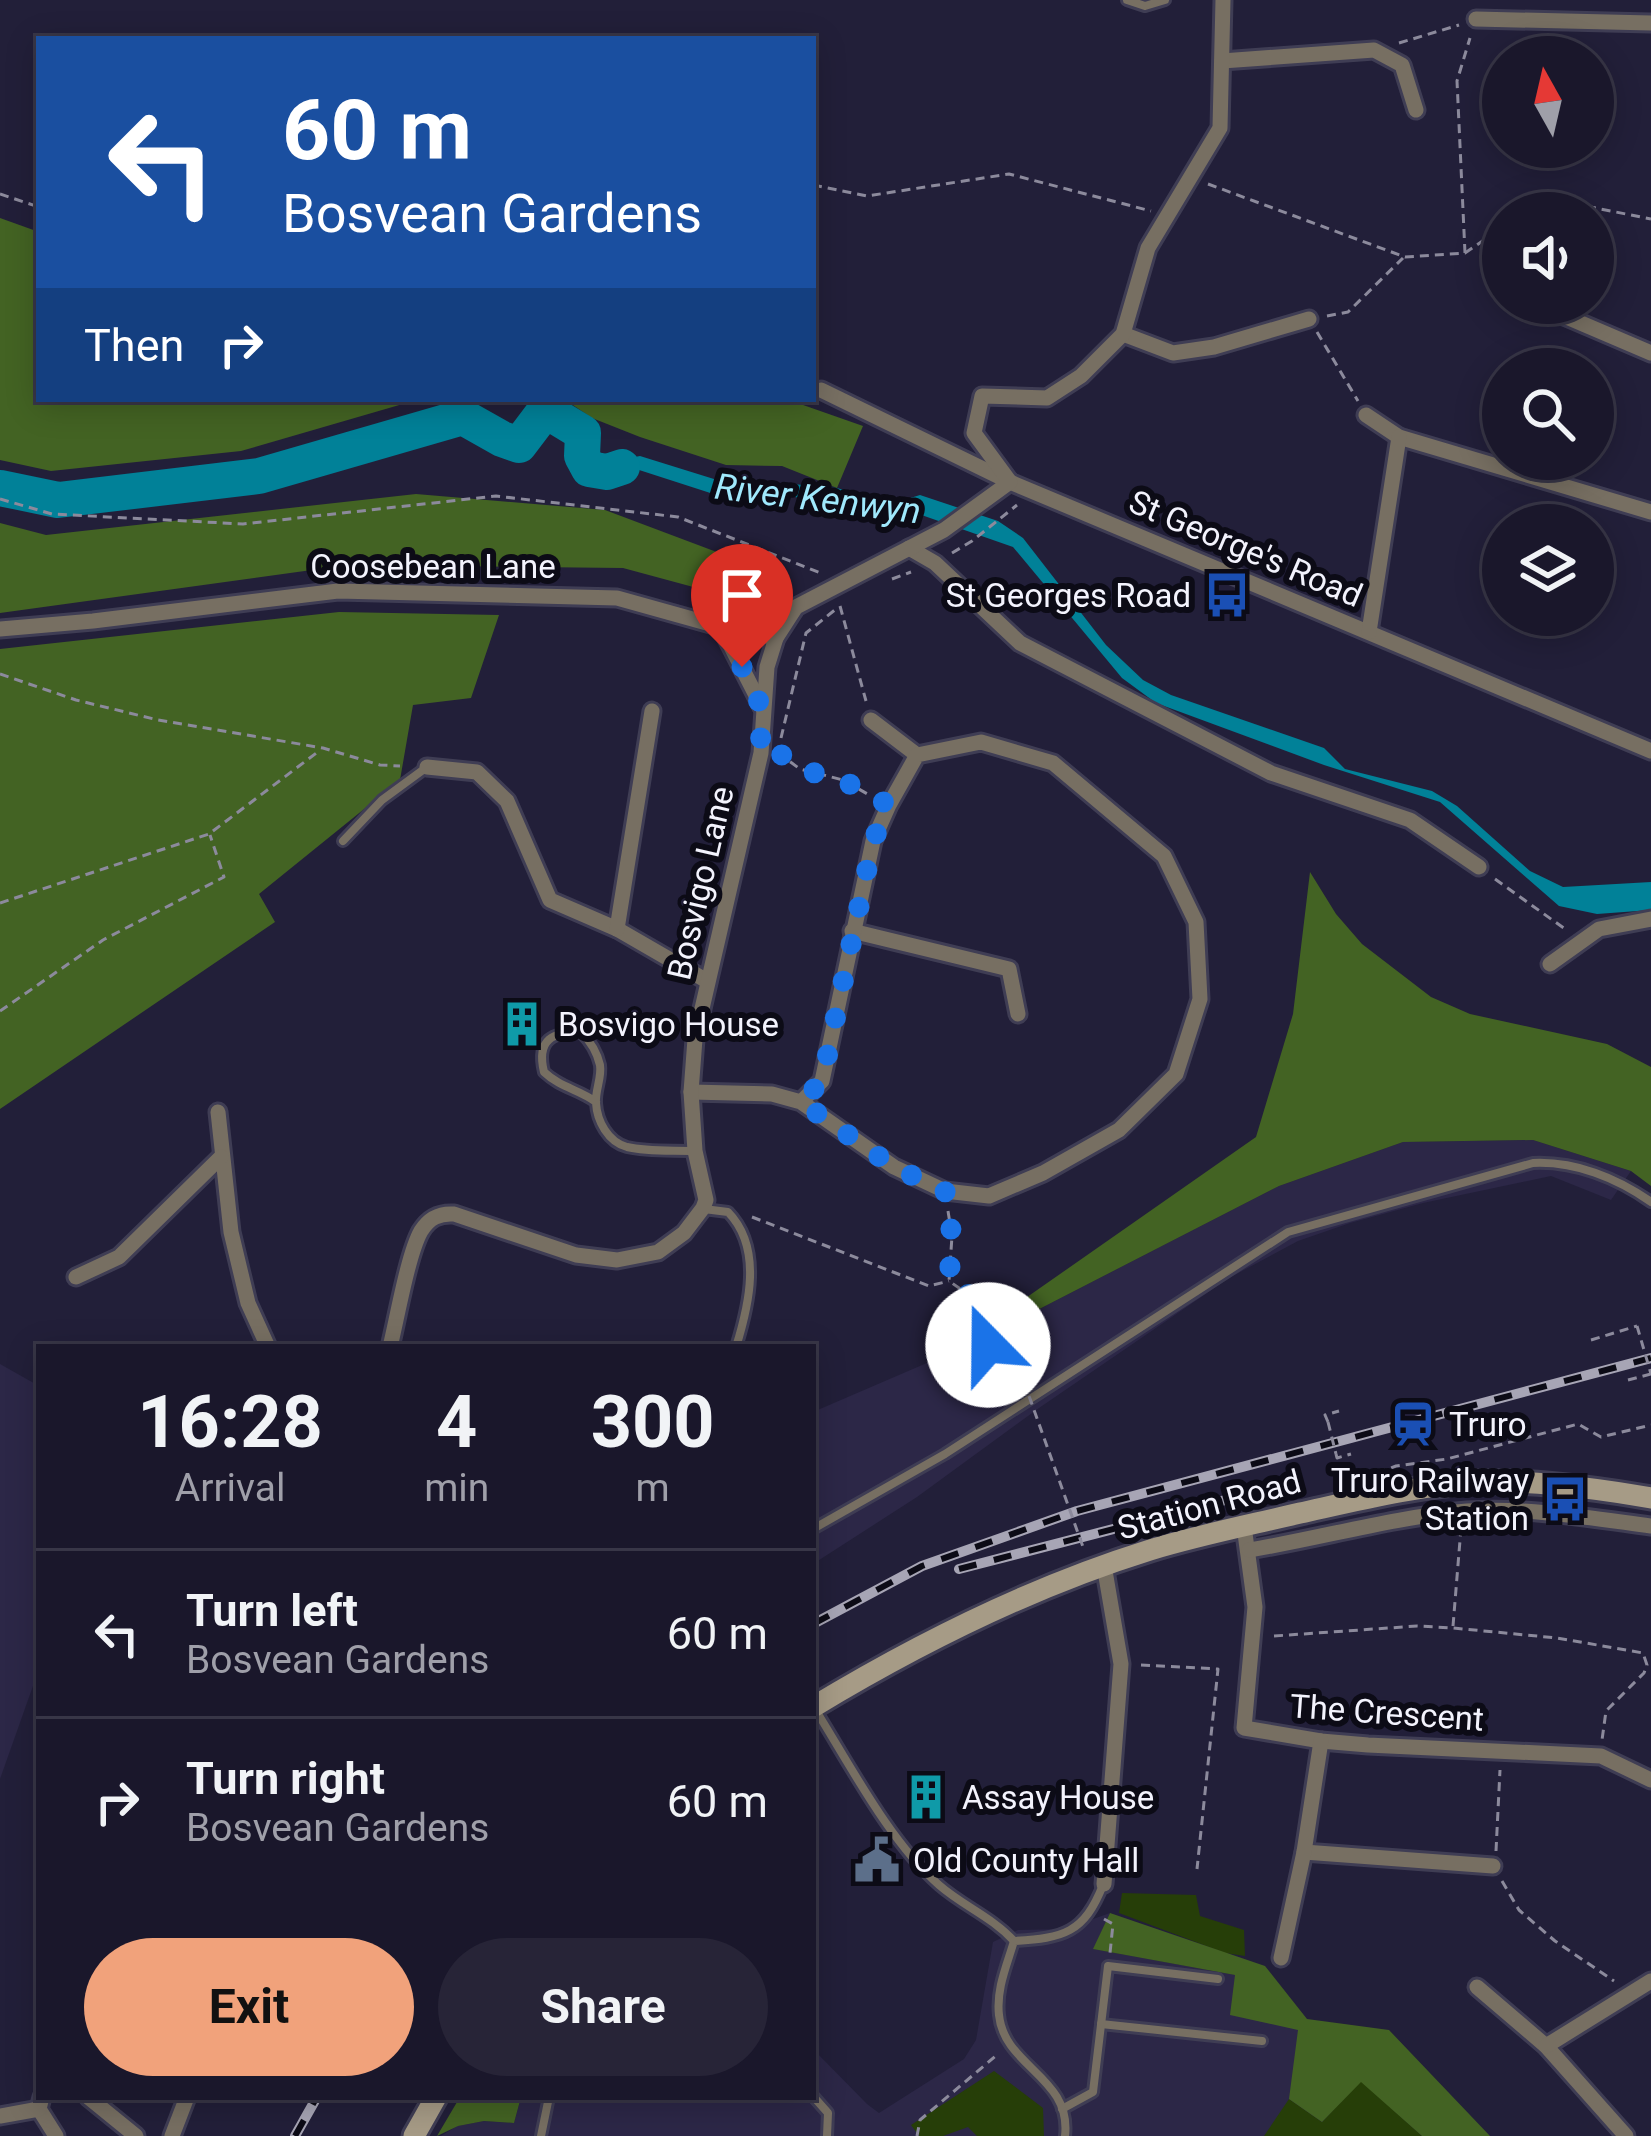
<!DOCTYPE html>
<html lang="en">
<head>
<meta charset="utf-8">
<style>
  body { margin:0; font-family:Roboto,sans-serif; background:#272437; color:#f1f3f6; height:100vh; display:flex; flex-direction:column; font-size:45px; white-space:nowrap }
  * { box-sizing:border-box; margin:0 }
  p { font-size:39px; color:#9f9fa9 }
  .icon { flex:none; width:66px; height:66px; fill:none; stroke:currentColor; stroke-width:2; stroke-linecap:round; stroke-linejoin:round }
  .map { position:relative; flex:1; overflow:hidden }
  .side { position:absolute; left:36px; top:1344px; width:780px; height:756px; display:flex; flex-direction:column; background:#1a172b; border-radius:0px; box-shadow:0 6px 30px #0003,0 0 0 3px #383647 }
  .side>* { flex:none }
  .banner { position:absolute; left:36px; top:36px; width:780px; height:366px; border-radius:0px; box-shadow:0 6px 30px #0003,0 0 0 3px #383647; background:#1a4fa0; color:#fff; overflow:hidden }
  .needle { width:78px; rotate:352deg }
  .fabs { position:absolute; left:1482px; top:36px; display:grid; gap:24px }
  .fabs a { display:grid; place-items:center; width:132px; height:132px; border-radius:50%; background:#1a172b; box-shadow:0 6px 30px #0003,0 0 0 3px #383647; font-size:60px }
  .pin { position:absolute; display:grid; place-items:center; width:102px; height:102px; color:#fff; margin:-123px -51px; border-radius:50% 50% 50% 0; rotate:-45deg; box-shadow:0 0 12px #0007 }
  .pin .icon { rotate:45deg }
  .me { position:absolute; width:132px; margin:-66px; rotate:338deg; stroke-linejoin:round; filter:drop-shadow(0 0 9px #0008) }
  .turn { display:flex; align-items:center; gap:42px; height:252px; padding:0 48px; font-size:54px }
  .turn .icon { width:156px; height:156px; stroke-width:2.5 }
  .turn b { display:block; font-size:84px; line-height:102px }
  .then { display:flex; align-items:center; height:114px; padding:0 48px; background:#0003; gap:24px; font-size:45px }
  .eta { display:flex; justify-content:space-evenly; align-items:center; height:204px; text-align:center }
  .eta b { font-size:72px; font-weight:700; line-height:84px }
  .primary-button { display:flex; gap:24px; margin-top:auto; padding:24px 48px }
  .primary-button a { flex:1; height:138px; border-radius:72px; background:#f1a27b; color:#111; font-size:48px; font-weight:700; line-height:138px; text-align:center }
  .primary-button a+a { background:#272437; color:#f1f3f6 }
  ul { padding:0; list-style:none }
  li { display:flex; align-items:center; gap:36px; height:168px; padding:0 48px; border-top:3px solid #383647 }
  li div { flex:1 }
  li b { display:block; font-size:45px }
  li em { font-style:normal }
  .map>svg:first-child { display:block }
  .built { fill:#2c2747 }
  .green { fill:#263e08 }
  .forest { fill:#436323 }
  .water { fill:#018198 }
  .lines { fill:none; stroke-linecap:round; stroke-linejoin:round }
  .river { stroke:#018198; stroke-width:36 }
  .lane-casing { stroke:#3f3d54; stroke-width:14 }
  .street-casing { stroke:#3f3d54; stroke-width:21 }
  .secondary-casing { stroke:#3f3d54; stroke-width:27 }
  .path { stroke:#8c8a9c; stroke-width:3; stroke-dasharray:9 6; stroke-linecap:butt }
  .lane { stroke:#776f62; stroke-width:8 }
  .street { stroke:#776f62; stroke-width:15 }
  .secondary { stroke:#a69b86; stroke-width:21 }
  .rail-casing { stroke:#a7a5b5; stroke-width:10 }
  .rail { stroke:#0c0b16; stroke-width:6; stroke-dasharray:18; stroke-linecap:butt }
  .path-bridge { stroke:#8c8a9c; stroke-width:3; stroke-dasharray:9 6; stroke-linecap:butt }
  .route { stroke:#1a73e8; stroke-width:21; stroke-dasharray:0 37.8 }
  .labels { text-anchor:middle; stroke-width:12; stroke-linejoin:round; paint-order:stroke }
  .street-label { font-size:33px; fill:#f3f3fd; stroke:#0c0b16 }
  .poi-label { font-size:33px; fill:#f3f3fd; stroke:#0c0b16; text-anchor:start }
  .water-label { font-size:36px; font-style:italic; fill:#a0e9fd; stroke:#0c0b16 }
</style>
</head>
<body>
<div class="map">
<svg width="1651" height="2136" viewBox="0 0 1651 2136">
  <rect width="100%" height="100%" fill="#221f39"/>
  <g class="built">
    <path d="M1533,1140L1631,1171L1611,1200L1551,1176L1423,1203L1350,1223L1298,1241L1229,1278L1039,1408L917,1497L813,1564V1412L957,1350L939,1302L972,1291L1008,1325L1279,1186L1403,1142Z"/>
    <path d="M0,1364L39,1386V1669L0,1779Z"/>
    <path d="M1110,1913L1094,1949L1236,1975L1299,2030L1341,2136H441L457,2126L484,2121L514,2123L521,2097H813V2049L867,2104L879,2113L964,2059L976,2040L993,1942L1018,1930L1065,1929Z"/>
  </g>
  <g class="green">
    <path d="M1122,1893L1196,1895L1200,1916L1244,1930L1245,1956L1225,1953L1119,1913Z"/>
    <path d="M994,2071L1043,2108L1044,2136H977L968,2127L943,2136H919L911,2125Z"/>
    <path d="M1361,2081L1422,2136H1264L1289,2099L1322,2122Z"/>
  </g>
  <g class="forest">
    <path d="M0,218L39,232V399H420L241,451L51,471L0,460Z"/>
    <path d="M564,399H786L863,426L837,488L782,466L726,465L640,437L592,418Z"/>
    <path d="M416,494L605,510L722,554L708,591L623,568L348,565L0,613V523L46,535Z"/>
    <path d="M339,612L499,615L471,698L413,705L400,780L259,894L275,922L0,1109V649Z"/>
    <path d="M1310,872L1336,914L1362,944L1431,997L1470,1014L1607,1044L1651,1067V1186L1631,1171L1533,1140L1403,1142L1279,1186L1008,1325L1000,1316L1256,1137L1293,1014Z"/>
    <path d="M1110,1913L1265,1966L1307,2019L1389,2030L1490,2136H1422L1361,2082L1322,2122L1289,2099L1298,2030L1230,2015L1235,1975L1093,1949Z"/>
    <path d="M460,2097H521L514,2123L484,2121L458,2126L437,2136Z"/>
  </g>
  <path class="water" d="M582,456L598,464L640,456L730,484H792L837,488L891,504L920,495L998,521L1023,538L1106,645L1143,680L1171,695L1324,748L1345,769L1432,791L1457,806L1530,871L1563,887L1651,882V910L1597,914L1559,906L1440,802L1324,765L1156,703L1122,678L1013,547L910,511L879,516L782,494L732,500L636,469L605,477L586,468Z"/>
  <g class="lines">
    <path class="river" d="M0,488L58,500L259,476L463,417L502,439L519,445L541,416H555L583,433L582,456L589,469L607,472L622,467"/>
    <g class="lane-casing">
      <g id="lane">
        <path d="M1127,0L1145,6L1165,0"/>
        <path d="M343,841L382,800L427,767"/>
        <path d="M596,1102C578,1089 561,1088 544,1072C536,1039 553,1032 581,1032C590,1041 597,1052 600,1065C602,1078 595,1090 596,1103C597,1121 608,1142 627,1147C648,1152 672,1150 694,1151"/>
        <path d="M704,1209L728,1212C763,1248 749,1305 736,1347"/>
        <path d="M813,1529L945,1454L1288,1232L1533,1163C1575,1161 1617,1178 1651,1202"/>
        <path d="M815,1709C850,1765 890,1842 939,1885C963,1906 992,1917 1014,1941"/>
        <path d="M1101,2024L1262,2041"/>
        <path d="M813,2096L828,2113L827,2136"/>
        <path d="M1062,2109L1093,2092L1108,1966L1218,1979"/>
        <path d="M541,2136L549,2097"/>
        <path d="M1065,2136C1072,2077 1004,2067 999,2015C996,1989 1007,1965 1014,1941C1064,1938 1084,1933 1103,1885"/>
      </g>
    </g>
    <g class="street-casing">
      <g id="street">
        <path d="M1476,19L1651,23"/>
        <path d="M1222,61L1374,50L1402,65L1416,110"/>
        <path d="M1548,309L1651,353"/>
        <path d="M1123,334L1173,353L1214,347L1309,319"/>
        <path d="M821,390L1010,482L1651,751"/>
        <path d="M1366,415L1399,437L1651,512"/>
        <path d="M909,548L935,563L1020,643L1271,773L1410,820L1479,867"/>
        <path d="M0,629L93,621L338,591L617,598L721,627"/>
        <path d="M1369,632L1399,437"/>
        <path d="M762,707L721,627L776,638"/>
        <path d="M871,720L917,755"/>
        <path d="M427,767L477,772L507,801L550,900L617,929L707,981"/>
        <path d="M617,929L652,711"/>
        <path d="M852,931L1009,969L1018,1014"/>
        <path d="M1550,964L1599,929L1651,919"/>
        <path d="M691,1092L772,1094L801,1102L894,1167L945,1191L989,1196L1043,1173L1119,1130L1176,1074L1200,999L1196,922L1164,856L1053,763L981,742L917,755L889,805L873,841L822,1081L801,1102"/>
        <path d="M218,1112L231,1232L248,1303L268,1347"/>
        <path d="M76,1277L119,1257L221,1157"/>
        <path d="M390,1347C397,1319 408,1254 421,1231C429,1218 439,1213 454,1214L576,1255L617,1260L658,1252L684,1233L703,1208L706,1200L695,1151L691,1092L695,1039L761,753L767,667L776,638L796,607L944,530L1010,482L974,433L982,396L1047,398L1081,376L1123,334L1148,248L1220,128L1223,0"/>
        <path d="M1244,1526L1255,1607L1244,1728L1321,1741L1368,1745L1601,1756L1651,1780"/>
        <path d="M1249,1550C1322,1538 1393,1517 1467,1511C1527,1507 1591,1518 1651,1526"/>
        <path d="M1304,1852L1493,1866"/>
        <path d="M1104,1884L1121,1664L1104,1565"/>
        <path d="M1281,1958L1304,1852L1321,1741"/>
        <path d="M1477,1987L1546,2046L1626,2136"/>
        <path d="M1546,2046L1651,1981"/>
        <path d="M42,2097L39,2109L56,2136"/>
        <path d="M88,2097L136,2136"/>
        <path d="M0,2116L39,2109"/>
        <path d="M172,2136L187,2097"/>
      </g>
    </g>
    <g class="secondary-casing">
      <g id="secondary">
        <path d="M813,1707C919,1643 1031,1587 1150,1550C1199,1535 1250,1525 1300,1513C1359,1500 1419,1485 1479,1482C1536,1480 1595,1488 1651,1498"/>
        <path d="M414,2136L436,2097"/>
      </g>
    </g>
    <g class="path">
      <path d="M1399,43L1459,25"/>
      <path d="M1208,184L1405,257L1465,253L1503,227"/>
      <path d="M813,185L867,196L1009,174L1151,211"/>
      <path d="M0,194L39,207"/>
      <path d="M1529,213L1565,202L1651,219"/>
      <path d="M1465,253L1457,81L1470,38"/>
      <path d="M1327,316L1348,312L1403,258"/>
      <path d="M1317,332L1358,401"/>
      <path d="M0,499L52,514L243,524L496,496L678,517L823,574"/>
      <path d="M952,553L972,541L1017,505"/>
      <path d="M892,579L911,572"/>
      <path d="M840,606L866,701"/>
      <path d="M0,674L76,700L158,720L323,748L380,765L400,766"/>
      <path d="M781,738L806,633L836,609"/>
      <path d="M778,753L800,769L843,780L871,796"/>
      <path d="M1495,879L1565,929"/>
      <path d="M0,903L209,834L319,751"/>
      <path d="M0,1011L103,940L224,877L210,835"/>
      <path d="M948,1211L952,1236L949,1281L985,1306L988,1345L1014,1357L1024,1382"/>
      <path d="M752,1217L929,1286L949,1281"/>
      <path d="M1591,1340L1637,1326"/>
      <path d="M1628,1380L1651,1374"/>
      <path d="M1328,1422L1325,1415L1339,1411"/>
      <path d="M1336,1454L1337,1458L1351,1454"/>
      <path d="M1377,1473L1396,1466L1447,1459L1578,1424L1601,1437L1651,1425"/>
      <path d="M1453,1626L1461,1528"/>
      <path d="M1274,1636L1417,1626L1453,1628L1557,1638L1643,1653L1647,1665L1644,1673L1606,1711L1602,1740"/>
      <path d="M1141,1665L1218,1669L1197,1869"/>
      <path d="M1496,1851L1500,1770"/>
      <path d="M1502,1881L1519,1910L1555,1941L1614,1981"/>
      <path d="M1104,1919L1113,1924L1110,1953"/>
      <path d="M917,2136L920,2120L998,2054"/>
    </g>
    <use href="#lane" class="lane"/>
    <use href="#street" class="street"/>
    <use href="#secondary" class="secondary"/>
    <g class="rail-casing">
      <g id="rail">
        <path d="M959,1569L1291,1483"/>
        <path d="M813,1624L922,1566L1077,1511L1651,1358"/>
        <path d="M295,2136L317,2097"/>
      </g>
    </g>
    <use href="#rail" class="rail"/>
    <g class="path-bridge">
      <path d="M1637,1326L1651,1374"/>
      <path d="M1024,1382L1083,1547"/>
      <path d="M1328,1422L1336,1454"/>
    </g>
  </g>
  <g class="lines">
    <path class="route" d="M742,667L762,708L760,753L778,752L800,769L842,780L889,805L873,841L822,1081L801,1102L894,1167L945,1191L952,1236L949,1281L985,1306L988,1345"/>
  </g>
  <defs>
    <g id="bus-bare" transform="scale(3.6)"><path d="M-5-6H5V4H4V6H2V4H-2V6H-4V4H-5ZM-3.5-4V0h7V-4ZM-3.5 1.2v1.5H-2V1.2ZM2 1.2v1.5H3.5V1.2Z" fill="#1a4fb4" stroke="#0c0b16" stroke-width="2.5" paint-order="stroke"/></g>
    <g id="building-bare" transform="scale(3.6)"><path d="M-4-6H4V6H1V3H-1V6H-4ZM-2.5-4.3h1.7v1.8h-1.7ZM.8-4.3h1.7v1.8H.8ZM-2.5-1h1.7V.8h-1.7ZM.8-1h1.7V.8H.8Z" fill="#0f9aa8" stroke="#0c0b16" stroke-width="2.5" paint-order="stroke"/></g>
    <g id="station-bare" transform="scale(3.6)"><path d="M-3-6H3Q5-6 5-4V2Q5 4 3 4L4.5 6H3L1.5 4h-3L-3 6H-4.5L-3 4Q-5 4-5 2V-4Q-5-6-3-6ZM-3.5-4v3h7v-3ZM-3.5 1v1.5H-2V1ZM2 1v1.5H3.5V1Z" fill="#1a4fb4" stroke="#0c0b16" stroke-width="2.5" paint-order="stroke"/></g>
    <g id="civic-bare" transform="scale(3.6)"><path d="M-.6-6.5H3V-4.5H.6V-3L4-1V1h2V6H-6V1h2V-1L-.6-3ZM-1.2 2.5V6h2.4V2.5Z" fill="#5c6f8a" stroke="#0c0b16" stroke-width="2.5" paint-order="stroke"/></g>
  </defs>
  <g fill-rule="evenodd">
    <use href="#bus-bare" x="1227" y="595"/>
    <use href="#building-bare" x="522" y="1024"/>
    <use href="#station-bare" x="1413" y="1424"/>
    <use href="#bus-bare" x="1565" y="1499"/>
    <use href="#building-bare" x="926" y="1797"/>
    <use href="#civic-bare" x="877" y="1860"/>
  </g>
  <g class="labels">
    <g class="street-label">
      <text transform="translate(1246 548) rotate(23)" y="12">St George's Road</text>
      <text x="433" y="578">Coosebean Lane</text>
      <text transform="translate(700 883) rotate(-77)" y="12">Bosvigo Lane</text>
      <text transform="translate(1209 1504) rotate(-15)" y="12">Station Road</text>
      <text transform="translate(1387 1712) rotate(4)" y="12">The Crescent</text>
    </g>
    <g class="poi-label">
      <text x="1191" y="607" text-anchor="end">St Georges Road</text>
      <text x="558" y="1036">Bosvigo House</text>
      <text x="1449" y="1436">Truro</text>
      <text x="1529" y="1492" text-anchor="end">Truro Railway<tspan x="1529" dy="38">Station</tspan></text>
      <text x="962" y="1809">Assay House</text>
      <text x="913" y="1872">Old County Hall</text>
    </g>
    <g class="water-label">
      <text transform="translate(818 498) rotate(7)" y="13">River Kenwyn</text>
    </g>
  </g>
</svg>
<div class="fabs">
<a><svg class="needle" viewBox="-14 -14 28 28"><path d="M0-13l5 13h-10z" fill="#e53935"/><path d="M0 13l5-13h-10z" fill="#9f9fa9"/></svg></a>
<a><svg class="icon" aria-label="sound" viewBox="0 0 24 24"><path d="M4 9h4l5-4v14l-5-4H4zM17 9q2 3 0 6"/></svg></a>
<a><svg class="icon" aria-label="search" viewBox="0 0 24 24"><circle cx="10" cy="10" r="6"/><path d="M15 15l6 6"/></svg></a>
<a><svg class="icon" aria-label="layers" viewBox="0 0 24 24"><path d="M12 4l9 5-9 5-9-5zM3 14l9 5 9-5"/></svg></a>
</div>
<div class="pin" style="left:742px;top:667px;background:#d93025"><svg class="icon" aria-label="arrive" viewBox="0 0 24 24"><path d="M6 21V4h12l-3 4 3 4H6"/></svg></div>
<svg class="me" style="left:988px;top:1345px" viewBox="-20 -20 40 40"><circle r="19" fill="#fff"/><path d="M0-13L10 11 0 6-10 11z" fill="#1a73e8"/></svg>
<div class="banner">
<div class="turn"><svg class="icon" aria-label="left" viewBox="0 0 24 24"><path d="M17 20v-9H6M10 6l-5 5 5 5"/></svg><div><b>60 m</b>Bosvean Gardens</div></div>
<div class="then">Then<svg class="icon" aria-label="right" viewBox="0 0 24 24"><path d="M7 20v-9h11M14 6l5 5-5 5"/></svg></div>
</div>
<section class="side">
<div class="eta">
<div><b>16:28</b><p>Arrival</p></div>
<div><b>4</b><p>min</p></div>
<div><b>300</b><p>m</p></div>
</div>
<ul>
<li><svg class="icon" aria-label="left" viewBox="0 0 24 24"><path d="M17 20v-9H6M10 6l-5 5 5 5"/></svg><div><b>Turn left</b><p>Bosvean Gardens</p></div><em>60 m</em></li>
<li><svg class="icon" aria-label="right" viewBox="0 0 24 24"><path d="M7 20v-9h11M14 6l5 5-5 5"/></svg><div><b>Turn right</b><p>Bosvean Gardens</p></div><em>60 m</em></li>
</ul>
<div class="primary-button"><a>Exit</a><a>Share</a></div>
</section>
</div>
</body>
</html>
